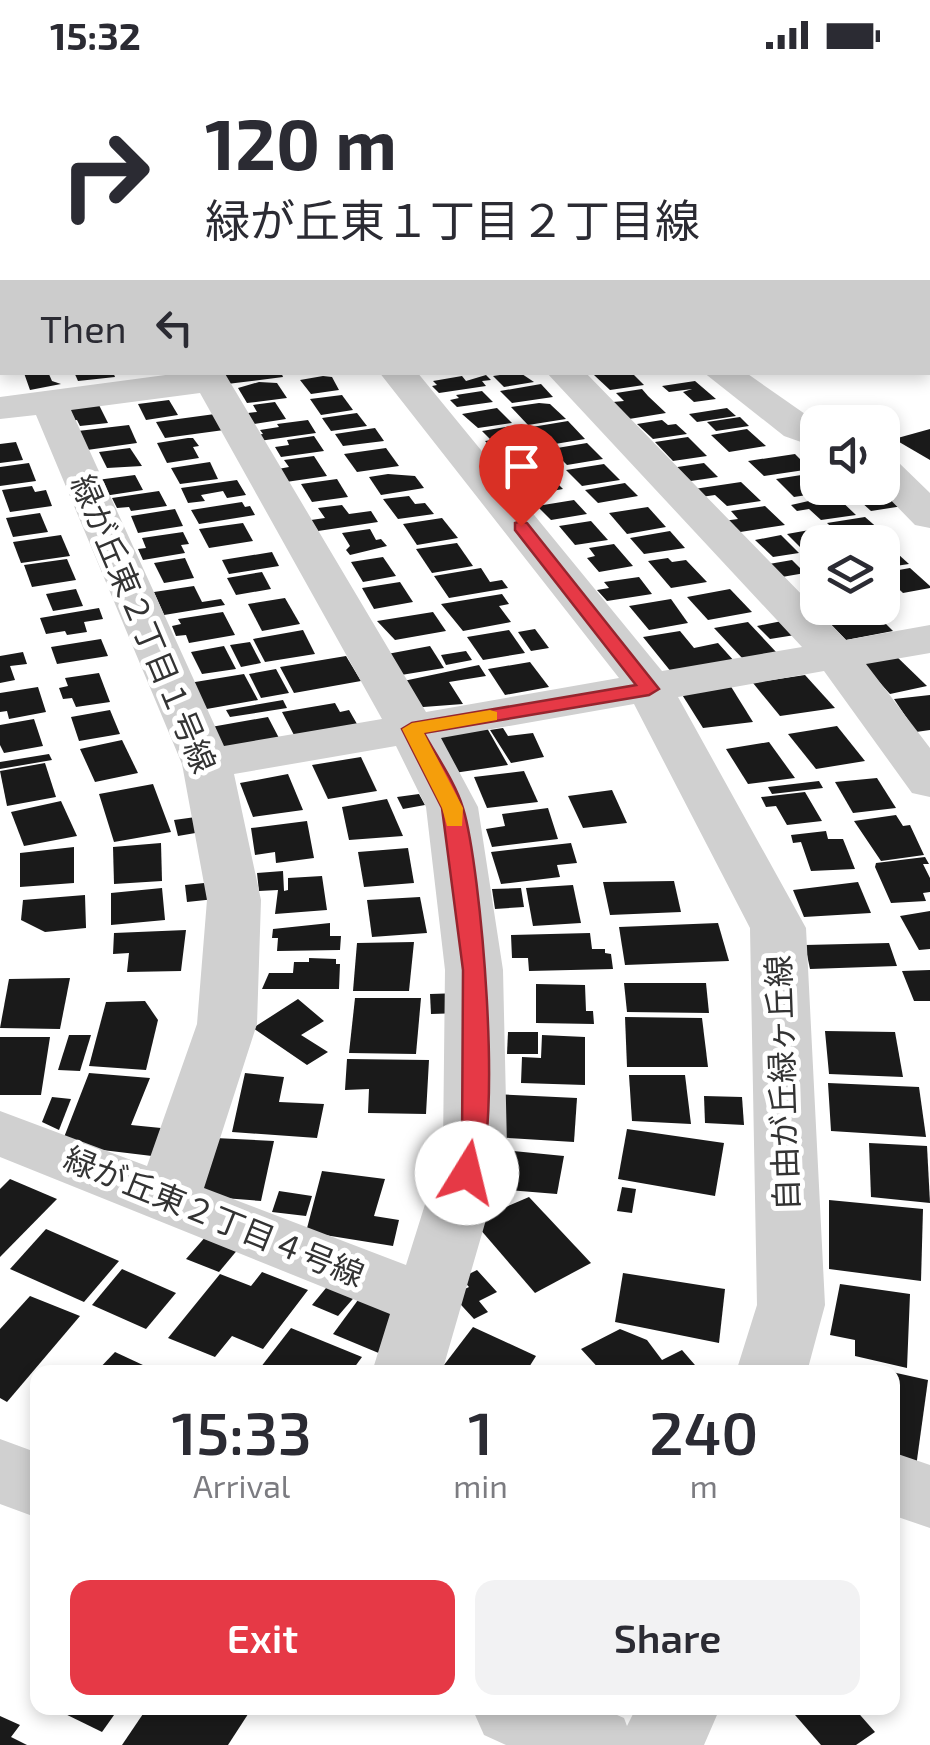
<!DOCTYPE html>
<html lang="en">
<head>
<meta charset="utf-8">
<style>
  body { margin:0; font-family:"Exo 2","Noto Sans JP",sans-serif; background:#f2f2f3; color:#2b2b33; height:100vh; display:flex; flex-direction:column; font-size:38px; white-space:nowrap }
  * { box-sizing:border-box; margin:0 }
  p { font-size:32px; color:#7c7c81 }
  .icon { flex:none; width:55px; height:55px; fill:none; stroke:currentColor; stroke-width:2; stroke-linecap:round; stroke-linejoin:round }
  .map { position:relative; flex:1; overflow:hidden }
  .details { position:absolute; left:30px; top:1295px; width:870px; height:350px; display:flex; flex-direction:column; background:#fff; border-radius:20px; box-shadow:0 5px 15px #0003 }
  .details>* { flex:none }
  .banner { position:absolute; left:0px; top:0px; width:930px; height:305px; box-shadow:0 5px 15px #0003; background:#fff; color:#2b2b33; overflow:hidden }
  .fabs { position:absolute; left:800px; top:335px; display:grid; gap:20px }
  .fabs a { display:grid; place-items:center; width:100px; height:100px; border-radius:20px; background:#fff; box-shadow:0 5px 15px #0003; font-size:50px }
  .pin { position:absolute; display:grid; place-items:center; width:85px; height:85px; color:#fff; margin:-102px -42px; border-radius:50% 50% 50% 0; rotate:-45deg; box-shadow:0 0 10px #0007 }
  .pin .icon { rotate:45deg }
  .me { position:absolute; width:110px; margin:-55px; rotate:9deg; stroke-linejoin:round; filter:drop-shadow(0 0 8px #0008) }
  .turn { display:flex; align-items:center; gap:35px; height:210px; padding:0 40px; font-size:45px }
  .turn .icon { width:130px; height:130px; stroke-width:2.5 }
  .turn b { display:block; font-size:70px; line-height:85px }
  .then { display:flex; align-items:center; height:95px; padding:0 40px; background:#0003; gap:20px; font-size:38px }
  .eta { display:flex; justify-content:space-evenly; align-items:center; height:170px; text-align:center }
  .eta b { font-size:60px; font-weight:600; line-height:70px }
  .button { display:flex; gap:20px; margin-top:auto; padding:20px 40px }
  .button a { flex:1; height:115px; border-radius:20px; background:#e63946; color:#fff; font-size:40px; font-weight:600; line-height:115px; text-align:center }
  .button a+a { background:#f2f2f3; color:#2b2b33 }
  .status { display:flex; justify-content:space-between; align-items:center; height:70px; padding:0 50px; background:#fff; direction:ltr }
  .status svg { height:28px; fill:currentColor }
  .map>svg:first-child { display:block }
  .building { fill:#1a1a1a }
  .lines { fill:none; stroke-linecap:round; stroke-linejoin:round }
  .minor { fill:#d0d0d0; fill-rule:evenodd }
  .route { fill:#e63946; stroke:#96252e; stroke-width:2.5 }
  .slow { fill:#f59e0b }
  .labels { text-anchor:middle; stroke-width:10; stroke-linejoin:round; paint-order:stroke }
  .street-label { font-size:32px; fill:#333; stroke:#fff }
</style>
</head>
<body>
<div class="status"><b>15:32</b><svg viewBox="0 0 49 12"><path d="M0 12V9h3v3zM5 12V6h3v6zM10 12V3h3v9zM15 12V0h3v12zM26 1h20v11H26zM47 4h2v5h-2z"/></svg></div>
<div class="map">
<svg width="930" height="1675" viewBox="0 0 930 1675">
  <rect width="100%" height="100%" fill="#fff"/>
  <g class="building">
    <path d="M48,302L52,311L61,314L30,320L24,303Z"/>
    <path d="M74,302H113L115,307L78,311Z"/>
    <path d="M281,302L283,307L227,314L221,304Z"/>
    <path d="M519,302L534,312L504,317L493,306Z"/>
    <path d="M631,302L644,315L610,320L594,305Z"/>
    <path d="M486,305L491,310L482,311L486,316L439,323L432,316L437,315L433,311L462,306L466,311Z"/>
    <path d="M323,306L332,307L339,320L311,324L300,310Z"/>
    <path d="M695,311L716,329L694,332L683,322L692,319L669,322L662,316Z"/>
    <path d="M259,312L277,313L287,328L247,333L238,318Z"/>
    <path d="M541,314L553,327L512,333L500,321Z"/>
    <path d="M642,319L648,326L666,343L629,349L613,332L624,331L616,323Z"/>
    <path d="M482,321L493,332L457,337L450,330L459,328L456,325Z"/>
    <path d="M342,325L353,340L321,345L310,329Z"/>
    <path d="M169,330L178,345L146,350L138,334Z"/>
    <path d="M275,332L286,349L254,354L248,343L257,342L253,335Z"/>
    <path d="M98,333L108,353L80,356L77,350L69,351L62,337Z"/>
    <path d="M539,333L550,334L566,349L528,355L511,337Z"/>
    <path d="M497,338L512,353L478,358L462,344Z"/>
    <path d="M727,338L736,346L697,352L689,344Z"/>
    <path d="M357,343L367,356L331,361L322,348Z"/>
    <path d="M215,344L224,360L165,368L156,352Z"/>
    <path d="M740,347L749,356L716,361L707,352Z"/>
    <path d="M308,350L316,363L259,371L255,365L263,364L260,360L279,357L277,354Z"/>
    <path d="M662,350L668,355L676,354L687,364L653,369L637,354Z"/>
    <path d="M568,351L585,369L549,375L532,357Z"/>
    <path d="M129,355L137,373L87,380L78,361Z"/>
    <path d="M512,356L528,376L494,381L485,371L491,370L482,361Z"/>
    <path d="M375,358L384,371L343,376L335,364Z"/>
    <path d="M747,359L766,376L729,382L711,365Z"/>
    <path d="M930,359V390L894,369Z"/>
    <path d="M314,366L324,381L281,387L275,377L289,375L287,370Z"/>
    <path d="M688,367L707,386L673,391L655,372Z"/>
    <path d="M188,368H193L199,376L193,377L199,388L167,393L157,373Z"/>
    <path d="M16,372L23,390L0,393V374Z"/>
    <path d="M587,373L603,389L567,395L551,379Z"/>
    <path d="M130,378L142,396L107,398L99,382Z"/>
    <path d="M386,378L399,396L357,402L344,384Z"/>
    <path d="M532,380L547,396L514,401L505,392L524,389L517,382Z"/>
    <path d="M795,384L800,389L818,386V398L764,406L748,391Z"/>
    <path d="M314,386L327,406L286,412L278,399L289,397L284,390Z"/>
    <path d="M210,392L218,409L180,414L171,398Z"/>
    <path d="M29,393L36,411L0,416V397Z"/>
    <path d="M704,393L718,407L684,412L671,398Z"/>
    <path d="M604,394L620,410L582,416L566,400Z"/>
    <path d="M814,403L818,418L833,421L794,427L776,409Z"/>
    <path d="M388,404L415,406L424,418L381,425L369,407Z"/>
    <path d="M135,405L143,420L104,426L97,410Z"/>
    <path d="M549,405L563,419L519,427L506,412Z"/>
    <path d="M337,409L348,427L312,432L301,414Z"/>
    <path d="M237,410L246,425L227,428L223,421L201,425L205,431L188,433L181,418Z"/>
    <path d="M741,412L761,431L727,436L715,425L701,427L694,419Z"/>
    <path d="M625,413L638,426L598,433L585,420Z"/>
    <path d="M32,416L35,422L46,420L52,436L10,442L2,420Z"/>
    <path d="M879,418H881L903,436L871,441L850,422Z"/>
    <path d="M159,421L167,436L131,441L129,437L117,438L112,428Z"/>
    <path d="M835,425L856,445L821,450L809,439L797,441L791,435Z"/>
    <path d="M409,426L415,434L425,433L434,444L398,449L383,429Z"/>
    <path d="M574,430L587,444L551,450L537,436Z"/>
    <path d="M242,432L245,437L250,436L255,445L199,454L191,440Z"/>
    <path d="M342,435L349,444L371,441L378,452L318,461L311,450L325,448L318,438Z"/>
    <path d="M765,436L785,455L734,463L723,451L738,449L731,441Z"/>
    <path d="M648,437L666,457L627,464L609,443Z"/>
    <path d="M175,439L183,456L138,463L131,446Z"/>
    <path d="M40,443L48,462L13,467L6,448Z"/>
    <path d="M865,447L888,467L847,472L827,453Z"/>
    <path d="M442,448L458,468L417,475L403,454Z"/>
    <path d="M591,451L608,470L575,475L559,456Z"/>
    <path d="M243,453L253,471L209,478L199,459Z"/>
    <path d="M370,459L376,470L381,469L387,476L350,485L346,480L350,476L342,463Z"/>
    <path d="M815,459L829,472H818V480L805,482L787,464Z"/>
    <path d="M670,461L685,478L644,484L630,468Z"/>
    <path d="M183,462L189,474L181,475L185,483L143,490L138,479L146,478L142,468Z"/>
    <path d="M61,465L70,486L21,493L13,472Z"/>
    <path d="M781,465L799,483L773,487L755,470Z"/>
    <path d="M457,473L473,496L432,503L416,479Z"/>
    <path d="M614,474L633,496L599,502L587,488L595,486L589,478Z"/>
    <path d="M888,475L909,494L882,498V476Z"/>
    <path d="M272,482L279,496L229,504L222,490Z"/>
    <path d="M383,487L396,506L363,512L351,492Z"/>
    <path d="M185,488L194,508L164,513L154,493Z"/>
    <path d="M668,488L672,492L686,490L707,512L671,518L648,491Z"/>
    <path d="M67,489L76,510L32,517L24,495Z"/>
    <path d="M792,490L805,503L782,507L769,494Z"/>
    <path d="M481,498L490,512L502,510L508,518L449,528L434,506Z"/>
    <path d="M910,498L930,516V518L903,523L882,503Z"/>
    <path d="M262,502L271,519L236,525L227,508Z"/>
    <path d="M639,507L652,524L607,531L597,520L609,518L604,512Z"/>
    <path d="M400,512L413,532L374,539L362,518Z"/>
    <path d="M194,516L202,532L221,529L225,535L164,545L154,522Z"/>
    <path d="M76,519L83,536L53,541L46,524Z"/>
    <path d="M730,519L752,542L708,550L687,527Z"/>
    <path d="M502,524L509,534L499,536L511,552L463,561L441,534Z"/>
    <path d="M285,528L300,554L262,561L248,534Z"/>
    <path d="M671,529L688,553L649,560L629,536Z"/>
    <path d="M99,538L103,549L84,552L87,562L67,565L65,561L46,564L40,548Z"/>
    <path d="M870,538L893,561L846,570L823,546Z"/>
    <path d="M223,542L235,565L189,573L186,565L176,566L172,556L181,554L178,549Z"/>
    <path d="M433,542L446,561L395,570L377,551Z"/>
    <path d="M782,551L795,565L770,569L757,556Z"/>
    <path d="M748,552L777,583L743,589L714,558Z"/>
    <path d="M535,559L549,578L531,581L518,562Z"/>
    <path d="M303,560L315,584L265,592L253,569Z"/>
    <path d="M509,560L525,583L483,590L467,567Z"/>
    <path d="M680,561L694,578L718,573L735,592L672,603L643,567Z"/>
    <path d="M101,569L108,586L57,594L51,577Z"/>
    <path d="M250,572L261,593L241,597L230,575Z"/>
    <path d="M224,576L236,599L202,604L191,582Z"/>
    <path d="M430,576L444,598L395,606L382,585Z"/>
    <path d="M466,581L472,590L446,595L441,585Z"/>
    <path d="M23,582L27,594L10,596L15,610L0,613V586Z"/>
    <path d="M894,584L927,616L890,624L861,592Z"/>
    <path d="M346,586L361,611L294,623L280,597Z"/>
    <path d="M530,592L549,617L505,625L488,599Z"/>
    <path d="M479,595L486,606L449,612L463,634L410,638L394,613Z"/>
    <path d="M276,599L289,623L261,628L249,604Z"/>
    <path d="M99,603L110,632L76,637L72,628L63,629L59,618L68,616L65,608Z"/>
    <path d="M244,604L258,630L201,640L189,613Z"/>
    <path d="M805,605L835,638L780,646L753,613Z"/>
    <path d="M730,615L753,652L703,658L681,623Z"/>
    <path d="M38,617L46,642L9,649L7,641L0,642V623Z"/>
    <path d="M930,625V660L916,662L894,629Z"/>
    <path d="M283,630L287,638L230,647L226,640Z"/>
    <path d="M335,633L340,642L349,640L357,654L294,665L282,642Z"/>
    <path d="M110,640L120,664L79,671L71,647Z"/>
    <path d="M268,647L280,670L221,680L211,657Z"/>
    <path d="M34,649L43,676L4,683L0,675V655Z"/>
    <path d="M837,656L865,691L816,699L788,664Z"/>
    <path d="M487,658L508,695L454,703L437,665Z"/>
    <path d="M503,658L508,666L533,663L544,687L511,693L490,660Z"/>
    <path d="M122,670L138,703L95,712L80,679Z"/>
    <path d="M769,672L795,708L748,714L726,679Z"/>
    <path d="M49,684L52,690L0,699V692Z"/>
    <path d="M361,687L377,721L328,729L312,695Z"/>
    <path d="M45,693L56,727L7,736L0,701Z"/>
    <path d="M524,701L538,732L487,738L474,707Z"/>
    <path d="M288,704L303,740L253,747L240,713Z"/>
    <path d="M877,708L896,738L853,743L835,712Z"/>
    <path d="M819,711L823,718L772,724L768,717Z"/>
    <path d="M153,714L171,762L114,772L99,724Z"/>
    <path d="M612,720L627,753L583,758L568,726Z"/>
    <path d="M805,722L822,751L787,755L776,736L766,737L761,727Z"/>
    <path d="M419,724L425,735L403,739L397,727Z"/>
    <path d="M387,729L403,766L349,770L342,737Z"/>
    <path d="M61,731L77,766L24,776L11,742Z"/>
    <path d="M548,738L558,769L492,777L486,759L505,756L502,744Z"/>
    <path d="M896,745L903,756L910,755L924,785L881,791L854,751Z"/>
    <path d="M203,746L207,761L178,766L174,750Z"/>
    <path d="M307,751L314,788L276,793L275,782L255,785L251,758Z"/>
    <path d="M826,761L828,769H843L855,799L811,801L801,772L793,773L791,765Z"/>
    <path d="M161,773L162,811L114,814L113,777Z"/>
    <path d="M571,773L577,793L557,795L560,807L501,814L491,782Z"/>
    <path d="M74,777V813L20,817V783Z"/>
    <path d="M408,778L414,813L364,817L358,782Z"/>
    <path d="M925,787L929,794H923L930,808V822L923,823L926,831L891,833L875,797L876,793Z"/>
    <path d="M283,801L284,821L288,820V808L322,806L327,840L275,844L278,820L259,821L257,803Z"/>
    <path d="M674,811L681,842L610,845L603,812Z"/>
    <path d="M214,812L215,829L187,832L185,815Z"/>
    <path d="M858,812L871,843L804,847L793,820Z"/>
    <path d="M573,815L581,853L533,856L526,818Z"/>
    <path d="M162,818L165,850L111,855V823Z"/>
    <path d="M521,818L524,837L495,839L492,819Z"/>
    <path d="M85,825L86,858L45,862L21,850L23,830Z"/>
    <path d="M420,827L427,863L372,867L367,830Z"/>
    <path d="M930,841V879L919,880L900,846Z"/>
    <path d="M330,853V866H341L340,880L277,881L278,868H272L273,859Z"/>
    <path d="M718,853L729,891L625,895L619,857Z"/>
    <path d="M186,860L181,901L127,902L129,883L113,884L114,863Z"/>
    <path d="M590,863L592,879H605V883L611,884L613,899L529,901L528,888H512L511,865Z"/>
    <path d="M414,872L409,921H353L357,873Z"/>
    <path d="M889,873L897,896L810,899L805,875Z"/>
    <path d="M309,888L336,889V894H340L339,919H262L269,903H293L294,892H309Z"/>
    <path d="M930,900V931H914L902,901Z"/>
    <path d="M70,908L60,959L0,958L9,909Z"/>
    <path d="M624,913H706L709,943L627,942Z"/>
    <path d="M536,914L585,915L586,941H593L594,954L536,953Z"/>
    <path d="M461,923L462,943L431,944L430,924Z"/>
    <path d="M355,928H421L416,984L349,983Z"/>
    <path d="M298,929L324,951L301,965L328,982L307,995L253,958Z"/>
    <path d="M145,931L158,950L146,1000L89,996L106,932Z"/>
    <path d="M625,947L702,948L708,997H627Z"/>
    <path d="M825,961L895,962L903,1007L829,1004Z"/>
    <path d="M508,962H538V984H507Z"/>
    <path d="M69,965H91L80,1001L58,1000Z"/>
    <path d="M542,965L585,967V1015L521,1013L522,987L541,988Z"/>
    <path d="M0,967H50L41,1025H0Z"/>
    <path d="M347,989L429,990L426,1044L368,1043L369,1019L345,1020Z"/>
    <path d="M89,1003L150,1008L131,1055L161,1058L152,1086L61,1075Z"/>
    <path d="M245,1003L284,1007L279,1032L324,1034L317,1068L232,1062Z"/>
    <path d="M629,1005H685L691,1054L632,1051Z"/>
    <path d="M828,1013L919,1017L926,1067L831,1061Z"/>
    <path d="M495,1024L577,1028L574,1072L494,1067Z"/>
    <path d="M704,1026L742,1027L744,1055L705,1053Z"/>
    <path d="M52,1027L71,1029L59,1060L42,1052Z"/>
    <path d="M627,1059L724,1073L715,1126L618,1109Z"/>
    <path d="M215,1068L274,1071L261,1131L198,1126Z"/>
    <path d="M869,1073L927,1076L930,1133L871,1127Z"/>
    <path d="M504,1080L564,1086L557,1124L495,1119Z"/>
    <path d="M322,1101L385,1109L374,1146L399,1150L393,1176L306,1162Z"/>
    <path d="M10,1109L57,1129L0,1187V1119Z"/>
    <path d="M622,1117L636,1119L632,1143L617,1141Z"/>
    <path d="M279,1121L312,1126L306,1146L272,1142Z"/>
    <path d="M529,1127L591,1193L535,1223L473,1151Z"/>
    <path d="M829,1130L923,1139L921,1211L829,1199Z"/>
    <path d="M46,1159L119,1191L84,1232L10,1199Z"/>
    <path d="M207,1165L239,1178L219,1202L186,1189Z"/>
    <path d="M122,1199L176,1223L146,1259L92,1235Z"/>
    <path d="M477,1200L497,1222L479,1231L488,1242L474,1249L452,1225L469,1217L461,1208Z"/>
    <path d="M262,1202L308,1220L263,1279L232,1266L215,1287L168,1268L220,1204L251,1216Z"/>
    <path d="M623,1203L725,1219L719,1273L615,1252Z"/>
    <path d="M331,1212L358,1223L338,1246L312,1235Z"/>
    <path d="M840,1214L910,1224L907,1298L855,1286V1270L830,1265Z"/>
    <path d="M30,1226L80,1246L7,1332L0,1328V1259Z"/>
    <path d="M358,1230L406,1249L381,1284L333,1264Z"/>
    <path d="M473,1257L536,1286L526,1302H461L444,1295Z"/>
    <path d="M291,1258L362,1287L351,1302H257Z"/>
    <path d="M620,1259L647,1270L662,1290L682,1280L701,1302H602L581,1279Z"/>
    <path d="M115,1282L158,1302H96Z"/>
    <path d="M892,1302L928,1310L916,1397L892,1390Z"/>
    <path d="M53,1638H119L102,1662Z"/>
    <path d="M147,1638H252L228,1675H122Z"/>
    <path d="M789,1638H854L875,1662L856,1675H821Z"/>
    <path d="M0,1646L20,1655L11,1667L27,1675H0Z"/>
  </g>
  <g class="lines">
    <g class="minor">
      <path d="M152,0H179L180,2H154Z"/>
      <path d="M266,0H293L294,2H268Z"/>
      <path d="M373,0H401L402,2H375Z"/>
      <rect x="0" y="18" width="2" height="16"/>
      <rect x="0" y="202" width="2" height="20"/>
      <path d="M0,260L2,261V282H0Z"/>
      <path d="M188,302H224L426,642L619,608L379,302H417L662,601L802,577L546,302H585L846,570L930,555V583L866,594L930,678V727L912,723L824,601L678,627L806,858L825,1235L807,1302H736L757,1235L750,858L634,634L441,668L478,737L503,900L507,1077L442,1302H372L390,1244L0,1087V1041L147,1096L197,954L207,830L182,694L36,345L0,349V327ZM200,323L382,649L224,676L71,340ZM396,676L426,737L445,900L443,1077L406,1195L204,1118L257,954L261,830L234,704Z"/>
      <path d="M703,302H745L818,353V378L784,366Z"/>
      <path d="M882,386L896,390L930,423V458L915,455L879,418H882Z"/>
      <path d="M0,1369L38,1383V1448L0,1434Z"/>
      <path d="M892,1382L930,1395V1458L892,1445Z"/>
      <path d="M472,1638H601L624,1648L627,1656L636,1638H720L704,1675H506L484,1665Z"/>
    </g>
  </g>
  <path class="route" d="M521,451L527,453L659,619L649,625L424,663C437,687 455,712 463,738C481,796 504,1063 476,1110H457L453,1103L462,1077L463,900L442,738L402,659L412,653L636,615L515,460V453Z"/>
  <path class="slow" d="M490,640L497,642V650L424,663L463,738L462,756H447L442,738L402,659L412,653Z"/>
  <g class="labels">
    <g class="street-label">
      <text transform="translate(143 554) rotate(67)" y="11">緑が丘東２丁目１号線</text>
      <text transform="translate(783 1013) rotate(-92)" y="11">自由が丘緑ヶ丘線</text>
      <text transform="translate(214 1147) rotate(22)" y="11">緑が丘東２丁目４号線</text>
    </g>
  </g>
</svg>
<div class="fabs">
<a><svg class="icon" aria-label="sound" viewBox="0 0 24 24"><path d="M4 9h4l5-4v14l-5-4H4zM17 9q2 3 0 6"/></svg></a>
<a><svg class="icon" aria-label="layers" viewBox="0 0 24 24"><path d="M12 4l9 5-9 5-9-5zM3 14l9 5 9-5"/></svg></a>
</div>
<div class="pin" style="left:521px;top:456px;background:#d93025"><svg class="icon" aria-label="arrive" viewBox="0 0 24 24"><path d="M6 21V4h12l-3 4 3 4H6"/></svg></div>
<svg class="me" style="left:467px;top:1103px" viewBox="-20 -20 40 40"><circle r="19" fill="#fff"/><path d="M0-13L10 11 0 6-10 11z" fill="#e63946"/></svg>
<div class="banner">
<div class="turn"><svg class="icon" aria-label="right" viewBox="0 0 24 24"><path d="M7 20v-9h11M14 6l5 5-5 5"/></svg><div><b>120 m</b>緑が丘東１丁目２丁目線</div></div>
<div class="then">Then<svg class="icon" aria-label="left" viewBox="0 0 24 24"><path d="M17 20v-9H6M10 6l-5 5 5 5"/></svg></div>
</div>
<section class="details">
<div class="eta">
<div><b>15:33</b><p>Arrival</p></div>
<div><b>1</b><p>min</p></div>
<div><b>240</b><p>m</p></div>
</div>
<div class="button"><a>Exit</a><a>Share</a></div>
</section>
</div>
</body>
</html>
